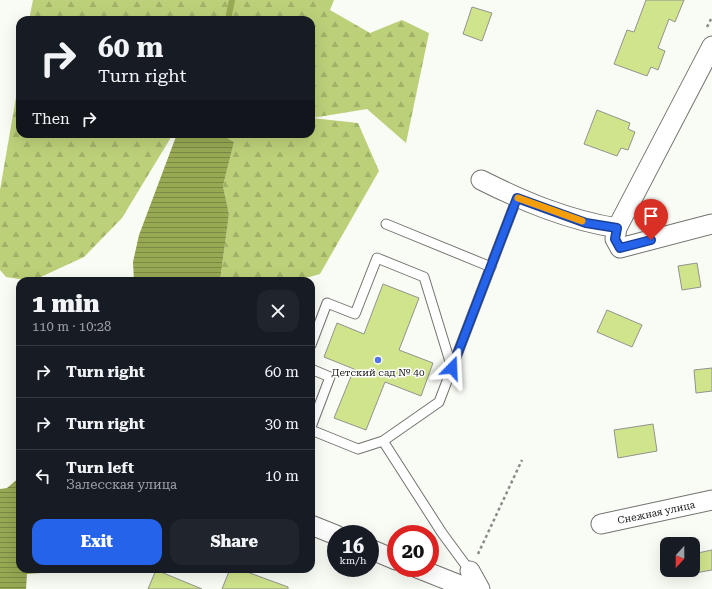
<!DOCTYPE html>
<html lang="en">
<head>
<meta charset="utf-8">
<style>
  body { margin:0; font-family:"Roboto Serif",serif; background:#20242c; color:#f1f3f6; height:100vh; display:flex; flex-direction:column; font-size:15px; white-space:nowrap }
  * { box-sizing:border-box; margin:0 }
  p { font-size:13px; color:#9ea1a6 }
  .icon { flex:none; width:22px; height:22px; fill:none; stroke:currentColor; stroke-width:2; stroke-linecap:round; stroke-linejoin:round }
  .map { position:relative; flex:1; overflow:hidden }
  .sheet { position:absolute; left:16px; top:277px; width:299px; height:296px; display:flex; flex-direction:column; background:#171b24; border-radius:12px; box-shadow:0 4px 16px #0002 }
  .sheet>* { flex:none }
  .guide { position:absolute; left:16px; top:16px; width:299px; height:122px; border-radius:12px; box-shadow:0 4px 16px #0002; background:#171b24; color:#f1f3f6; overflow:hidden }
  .needle { width:26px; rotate:201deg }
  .tools { position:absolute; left:660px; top:537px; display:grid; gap:8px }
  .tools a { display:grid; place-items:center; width:40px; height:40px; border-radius:8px; background:#171b24; box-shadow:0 4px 16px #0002; font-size:20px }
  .speed { position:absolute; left:327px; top:525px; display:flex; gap:8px; font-size:20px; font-weight:700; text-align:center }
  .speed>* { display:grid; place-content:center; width:52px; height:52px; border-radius:50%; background:#171b24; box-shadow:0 4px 16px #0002; line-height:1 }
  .speed small { font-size:10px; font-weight:400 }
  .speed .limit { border:6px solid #d22; background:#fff; color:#111 }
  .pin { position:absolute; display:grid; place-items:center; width:34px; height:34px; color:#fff; margin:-41px -17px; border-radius:50% 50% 50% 0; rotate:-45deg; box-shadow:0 0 4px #0007 }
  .pin .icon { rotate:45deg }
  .me { position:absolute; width:44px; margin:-22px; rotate:21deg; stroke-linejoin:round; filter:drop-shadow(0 0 3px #0008) }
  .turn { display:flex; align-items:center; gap:14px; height:84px; padding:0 16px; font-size:18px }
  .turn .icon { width:52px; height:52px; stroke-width:2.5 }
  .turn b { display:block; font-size:28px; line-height:34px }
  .then { display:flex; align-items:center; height:38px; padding:0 16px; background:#0003; gap:8px; font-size:15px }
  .round { display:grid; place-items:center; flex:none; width:42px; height:42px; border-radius:12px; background:#20242c }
  .overview { display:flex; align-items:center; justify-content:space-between; height:68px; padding:0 16px }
  h1 { font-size:24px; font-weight:800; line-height:30px }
  .primary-button { display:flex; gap:8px; margin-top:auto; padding:8px 16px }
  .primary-button a { flex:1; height:46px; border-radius:12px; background:#2563eb; color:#fff; font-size:16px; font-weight:800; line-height:46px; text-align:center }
  .primary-button a+a { background:#20242c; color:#f1f3f6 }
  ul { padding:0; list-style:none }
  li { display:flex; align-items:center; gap:12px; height:52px; padding:0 16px; border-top:1px solid #363941 }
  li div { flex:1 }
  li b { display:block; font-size:15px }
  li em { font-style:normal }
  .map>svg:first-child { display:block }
  .forest { fill:url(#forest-firs) }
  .water { fill:url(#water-rules) }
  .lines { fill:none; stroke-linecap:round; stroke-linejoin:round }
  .stream { stroke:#97a953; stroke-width:6 }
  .building { fill:#d0e48c; stroke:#92938e }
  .service-casing { stroke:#73746f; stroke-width:11 }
  .minor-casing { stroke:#73746f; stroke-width:21 }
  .path { stroke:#8a8b87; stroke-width:2.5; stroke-dasharray:3 3; stroke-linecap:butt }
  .service { stroke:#fff; stroke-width:9 }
  .minor { stroke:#fff; stroke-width:19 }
  .route-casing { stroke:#184099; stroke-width:10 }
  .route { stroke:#2563eb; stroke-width:7 }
  .slow { stroke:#f59e0b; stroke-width:7 }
  .poi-dot { fill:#5674ea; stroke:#fff; stroke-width:1.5 }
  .labels { text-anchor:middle; stroke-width:3; stroke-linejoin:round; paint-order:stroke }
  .poi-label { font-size:10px; fill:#20201e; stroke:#fff }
  .street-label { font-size:10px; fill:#20201e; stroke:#fff }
</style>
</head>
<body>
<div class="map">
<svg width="712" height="589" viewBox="0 0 712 589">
  <defs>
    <pattern id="forest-firs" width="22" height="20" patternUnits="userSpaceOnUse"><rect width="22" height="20" fill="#bcd079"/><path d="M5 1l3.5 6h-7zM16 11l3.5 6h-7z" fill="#a1b268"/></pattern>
    <pattern id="water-rules" width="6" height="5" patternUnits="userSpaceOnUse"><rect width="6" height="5" fill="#97a953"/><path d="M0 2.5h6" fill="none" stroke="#7b8944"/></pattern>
  </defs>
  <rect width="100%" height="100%" fill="#f9fbf5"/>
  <g class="forest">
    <path d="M33,0H334L330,10L370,33L402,20L429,33L406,143L367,109L312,118L358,123L379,171L320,274L295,281H220L229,214L223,186L234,142L221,134H311V20H29Z"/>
    <path d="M20,74V134H173L122,218L84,257L32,281L6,277L0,270V190Z"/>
  </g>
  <g class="water">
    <path d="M177,134H221L234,142L223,186L229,214L220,281H134L133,262L139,235Z"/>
    <path d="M20,477V569H73L71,571L27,574L26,589H0V489L7,488Z"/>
  </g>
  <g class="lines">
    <path class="stream" d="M228,20L232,0"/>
  </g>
  <g class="building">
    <path d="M646,0H684L675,22L669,19L658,48L665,51L658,70L651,67L647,76L614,64L627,30L634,32Z"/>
    <path d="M472,7L492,13L482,41L463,34Z"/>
    <path d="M597,110L630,123L628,129L635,132L628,150L621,148L617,156L584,144Z"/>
    <path d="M697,263L701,287L682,290L678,266Z"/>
    <path d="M383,284L419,298L399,350L433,363L421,396L385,382L366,430L334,418L354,369L324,357L337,323L364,334Z"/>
    <path d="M607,310L642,325L632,347L597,332Z"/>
    <path d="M712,368V391L696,393L694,370Z"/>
    <path d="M653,424L657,451L618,458L614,430Z"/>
    <path d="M712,550V570L695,573L693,554Z"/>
    <path d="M230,569H239L288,587V589H222Z"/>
    <path d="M156,570L202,589H148Z"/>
  </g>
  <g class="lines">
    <g class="service-casing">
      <g id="service">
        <path d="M386,224L491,267"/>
        <path d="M311,345L327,303L355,314L377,258L424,277L452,368"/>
        <path d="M311,369L330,377L311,427"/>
        <path d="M311,430L358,449L383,441L439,402L517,198"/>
        <path d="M383,441L442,533L470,571"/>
      </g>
    </g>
    <g class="minor-casing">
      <g id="minor">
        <path d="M481,180C525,202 568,220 617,228L712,46"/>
        <path d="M617,228L615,239L620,248L712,224"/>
        <path d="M601,524L712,500"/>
        <path d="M311,525L336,535"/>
        <path d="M370,549L396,560"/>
        <path d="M417,568L470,589"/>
        <path d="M470,571L480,589"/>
      </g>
    </g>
    <g class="path">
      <path d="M707,27L712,17"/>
      <path d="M478,554L522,460"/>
    </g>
    <use href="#service" class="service"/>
    <use href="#minor" class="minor"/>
  </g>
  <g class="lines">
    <g class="route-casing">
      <path id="route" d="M452,368L517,198L586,223L617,228L615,239L620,248L651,240"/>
    </g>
    <use href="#route" class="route"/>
    <path class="slow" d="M518,198L582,221"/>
  </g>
  <circle class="poi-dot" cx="378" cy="360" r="4"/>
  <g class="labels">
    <g class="poi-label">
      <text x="378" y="376">Детский сад № 40</text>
    </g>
    <g class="street-label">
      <text transform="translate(656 512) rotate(-12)" y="4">Снежная улица</text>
    </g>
  </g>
</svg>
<div class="tools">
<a><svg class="needle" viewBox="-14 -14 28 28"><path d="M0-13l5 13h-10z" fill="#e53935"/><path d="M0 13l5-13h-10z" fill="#9ea1a6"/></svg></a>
</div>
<div class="speed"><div>16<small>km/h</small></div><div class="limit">20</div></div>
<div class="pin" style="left:651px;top:240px;background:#d93025"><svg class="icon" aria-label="arrive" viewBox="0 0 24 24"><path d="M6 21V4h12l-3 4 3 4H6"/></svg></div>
<svg class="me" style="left:452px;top:368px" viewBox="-20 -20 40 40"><path d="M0-17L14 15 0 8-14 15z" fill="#2563eb" stroke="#fff" stroke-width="4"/></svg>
<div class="guide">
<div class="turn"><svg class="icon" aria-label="right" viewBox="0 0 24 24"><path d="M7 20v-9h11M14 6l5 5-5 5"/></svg><div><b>60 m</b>Turn right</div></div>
<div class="then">Then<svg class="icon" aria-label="right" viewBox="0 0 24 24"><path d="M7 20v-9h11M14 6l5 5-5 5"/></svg></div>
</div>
<section class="sheet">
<div class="overview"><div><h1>1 min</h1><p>110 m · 10:28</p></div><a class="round"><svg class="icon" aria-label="close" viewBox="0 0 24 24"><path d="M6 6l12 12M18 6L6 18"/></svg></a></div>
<ul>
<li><svg class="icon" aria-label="right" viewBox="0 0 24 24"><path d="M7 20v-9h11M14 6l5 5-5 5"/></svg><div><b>Turn right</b></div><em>60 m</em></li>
<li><svg class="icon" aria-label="right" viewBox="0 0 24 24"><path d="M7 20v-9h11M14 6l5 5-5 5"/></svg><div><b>Turn right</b></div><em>30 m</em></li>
<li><svg class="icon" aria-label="left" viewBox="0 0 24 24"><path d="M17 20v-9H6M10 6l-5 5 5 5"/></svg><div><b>Turn left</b><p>Залесская улица</p></div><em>10 m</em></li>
</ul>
<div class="primary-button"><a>Exit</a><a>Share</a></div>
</section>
</div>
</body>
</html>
